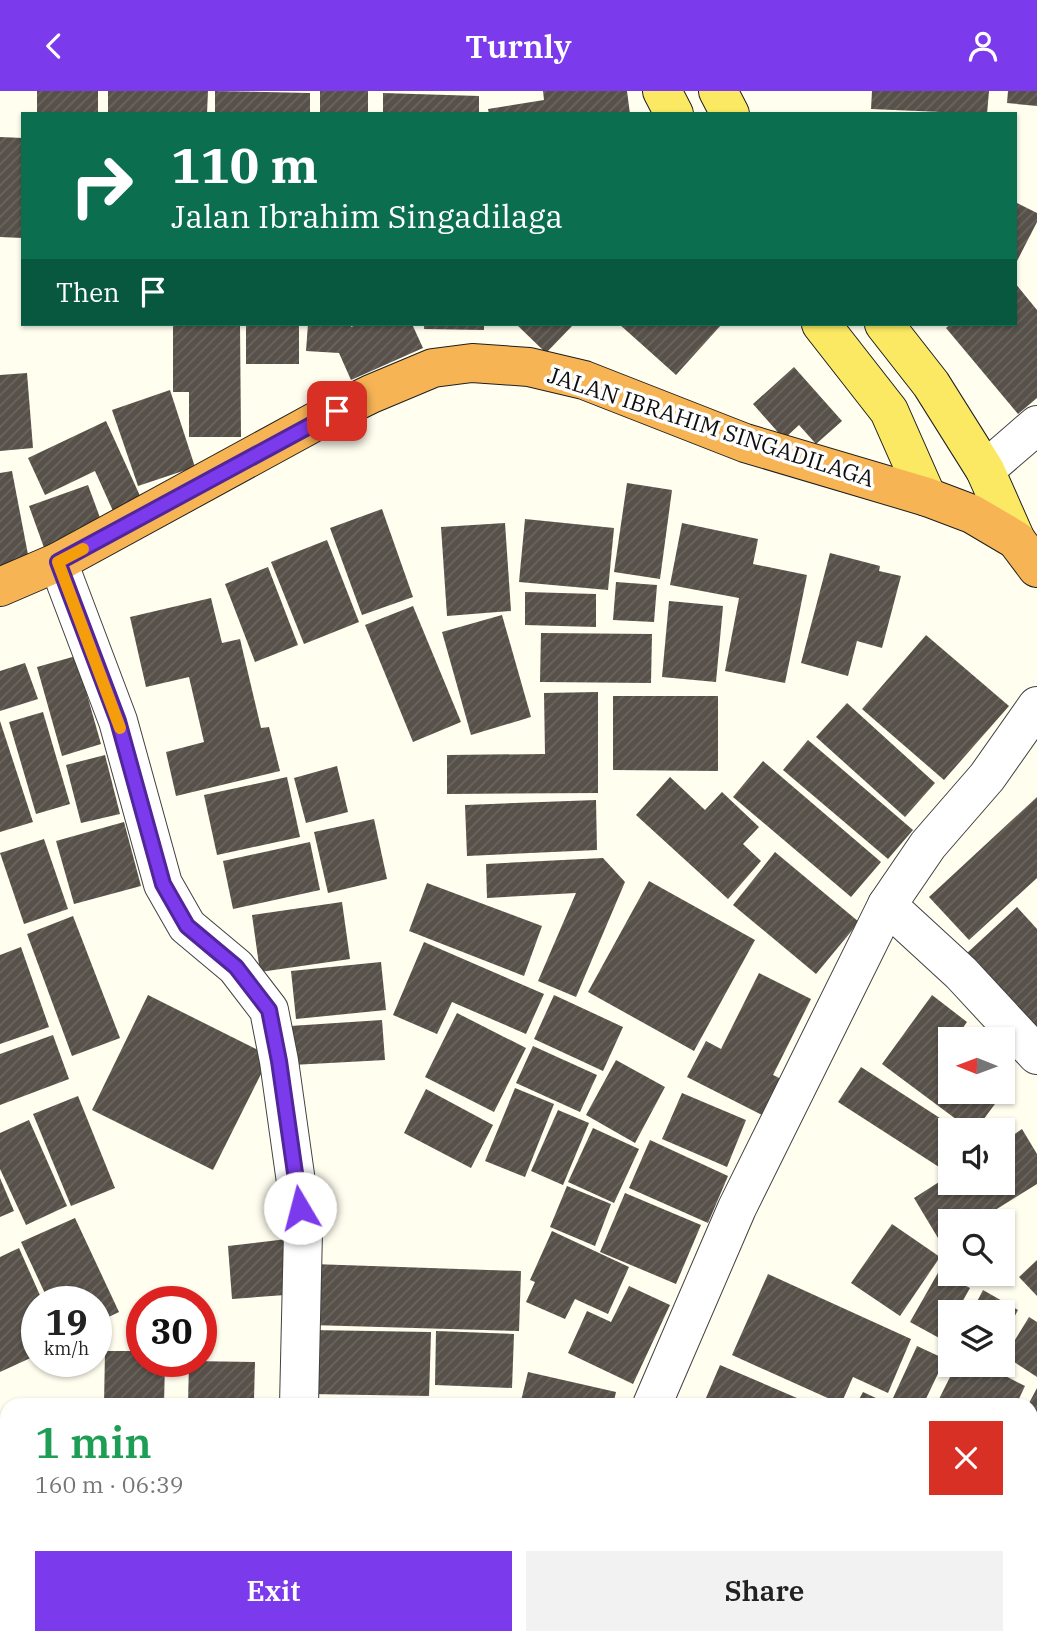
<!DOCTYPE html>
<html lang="en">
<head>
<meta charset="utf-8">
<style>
  body { margin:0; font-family:"IBM Plex Serif",serif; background:#f2f2f2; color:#222; height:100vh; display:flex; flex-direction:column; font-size:26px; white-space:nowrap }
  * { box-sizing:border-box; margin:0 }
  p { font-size:23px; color:#767676 }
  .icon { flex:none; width:38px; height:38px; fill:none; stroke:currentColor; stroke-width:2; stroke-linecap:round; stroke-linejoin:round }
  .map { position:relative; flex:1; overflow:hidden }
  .sheet { position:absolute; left:0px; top:1307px; width:1038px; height:247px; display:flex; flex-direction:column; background:#fff; border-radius:21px 21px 0 0; box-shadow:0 2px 5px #0004 }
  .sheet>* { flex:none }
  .banner { position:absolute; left:21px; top:21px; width:996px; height:214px; border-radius:0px; box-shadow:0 2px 5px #0004; background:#0b6e4f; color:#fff; overflow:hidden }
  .needle { width:46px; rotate:271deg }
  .controls { position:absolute; left:938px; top:936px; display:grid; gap:14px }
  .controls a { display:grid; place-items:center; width:77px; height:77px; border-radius:0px; background:#fff; box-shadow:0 2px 5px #0004; font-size:35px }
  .speed { position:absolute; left:21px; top:1195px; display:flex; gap:14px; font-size:35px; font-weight:700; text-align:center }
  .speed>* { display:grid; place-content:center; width:91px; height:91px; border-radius:50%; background:#fff; box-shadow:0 2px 5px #0004; line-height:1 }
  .speed small { font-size:18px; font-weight:400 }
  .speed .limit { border:10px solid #d22; background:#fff; color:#111 }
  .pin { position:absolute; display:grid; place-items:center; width:60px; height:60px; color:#fff; margin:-30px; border-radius:14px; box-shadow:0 4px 10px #0006 }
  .me { position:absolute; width:77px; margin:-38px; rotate:352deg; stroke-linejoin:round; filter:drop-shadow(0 0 5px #0008) }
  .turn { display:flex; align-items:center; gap:24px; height:147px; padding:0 35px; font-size:32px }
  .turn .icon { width:91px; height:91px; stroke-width:2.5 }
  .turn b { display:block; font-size:49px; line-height:60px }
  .then { display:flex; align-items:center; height:66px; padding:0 35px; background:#0003; gap:14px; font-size:26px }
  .round { display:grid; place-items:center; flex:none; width:74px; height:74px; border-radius:0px; background:#f2f2f2 }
  .overview { display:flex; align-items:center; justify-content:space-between; height:119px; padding:0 35px }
  h1 { font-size:42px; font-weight:600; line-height:52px; color:#1e9e55 }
  .button { display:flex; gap:14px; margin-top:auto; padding:14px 35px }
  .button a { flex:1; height:80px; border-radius:0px; background:#7c3aed; color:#fff; font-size:28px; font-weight:600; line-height:80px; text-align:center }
  .button a+a { background:#f2f2f2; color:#222 }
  header { display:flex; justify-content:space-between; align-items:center; height:91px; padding:0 35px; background:#7c3aed; color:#fff; font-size:32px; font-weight:600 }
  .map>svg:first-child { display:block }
  .building { fill:url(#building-hatch) }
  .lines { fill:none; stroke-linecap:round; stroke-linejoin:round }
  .minor-casing { stroke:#414141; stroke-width:40 }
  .major-casing { stroke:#1f1f1f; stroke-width:40 }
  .highway-casing { stroke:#1f1f1f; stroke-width:40 }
  .minor { stroke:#fff; stroke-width:38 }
  .major { stroke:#fbe963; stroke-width:38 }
  .highway { stroke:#f7b455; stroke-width:38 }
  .route-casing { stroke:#51269a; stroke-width:18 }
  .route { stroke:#7c3aed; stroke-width:12 }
  .slow { stroke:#f59e0b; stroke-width:12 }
  .labels { text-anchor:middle; stroke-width:7; stroke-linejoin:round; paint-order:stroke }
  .street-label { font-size:23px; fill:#0e0e0e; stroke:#fff }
</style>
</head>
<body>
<header><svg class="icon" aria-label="back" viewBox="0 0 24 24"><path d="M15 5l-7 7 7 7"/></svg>Turnly<svg class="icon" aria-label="person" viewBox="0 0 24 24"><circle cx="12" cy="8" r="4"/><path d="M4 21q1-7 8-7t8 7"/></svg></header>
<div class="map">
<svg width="1037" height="1553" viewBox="0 0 1037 1553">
  <defs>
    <pattern id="building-hatch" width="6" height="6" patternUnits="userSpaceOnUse" patternTransform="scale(1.75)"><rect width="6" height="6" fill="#57514a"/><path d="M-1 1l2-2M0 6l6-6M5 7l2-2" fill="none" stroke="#6a6560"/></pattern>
  </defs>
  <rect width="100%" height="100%" fill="#fffeef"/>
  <g class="building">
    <rect x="37" y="0" width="61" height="23"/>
    <path d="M108,0H208L207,23H108Z"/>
    <path d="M215,0L310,2V23H215Z"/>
    <rect x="320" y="0" width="48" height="23"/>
    <path d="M543,0H627L630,23H489L488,18L544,9Z"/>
    <path d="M872,0H989L987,23L871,18Z"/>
    <path d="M1008,0H1037V15L1007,12Z"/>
    <path d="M383,2L479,5V23H383Z"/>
    <path d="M0,46L23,47V147L0,146Z"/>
    <path d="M1015,111L1037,122V131L1015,174Z"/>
    <path d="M1015,192L1037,219V307L1018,323L946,237L951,233H1015Z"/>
    <path d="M173,233H240L241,346H189V301H173Z"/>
    <rect x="246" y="233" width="53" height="40"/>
    <path d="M308,233H352L351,236L358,233H412L423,257L351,289L339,262L306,260Z"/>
    <path d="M424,233H484V239L424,238Z"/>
    <path d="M516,233H574L546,262Z"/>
    <path d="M619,233H722L676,284Z"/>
    <path d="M794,276L842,330L816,353L799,334L784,348L753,313Z"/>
    <path d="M27,282L33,357L0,360V284Z"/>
    <path d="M170,299L195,376L138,395L112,319Z"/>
    <path d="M106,330L141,407L113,420L95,380L45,404L28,367Z"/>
    <path d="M12,380L30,474L0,479V382Z"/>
    <path d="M627,392L672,399L660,488L614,481Z"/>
    <path d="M88,394L106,443L47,465L29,415Z"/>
    <path d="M382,418L413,506L362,524L330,437Z"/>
    <path d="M525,428L614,437L608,499L519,491Z"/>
    <path d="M505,432L511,520L447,525L441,436Z"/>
    <path d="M682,432L758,448L753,473L807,484L785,592L725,580L739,507L670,494Z"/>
    <path d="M327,449L359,531L304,553L271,471Z"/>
    <path d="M830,462L880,475L879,480L901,485L882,557L857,550L848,585L801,572Z"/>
    <path d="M268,476L298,554L255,571L225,493Z"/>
    <path d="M616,491L657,494L654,531L613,529Z"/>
    <path d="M525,501L596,503V536L525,534Z"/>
    <path d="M211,507L222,552L240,548L261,637L269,636L280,680L176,705L166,661L204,651L189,586L146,596L130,526Z"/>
    <path d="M669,510L723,515L716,591L662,586Z"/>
    <path d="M413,515L461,631L413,651L365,534Z"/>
    <path d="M502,524L531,626L471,644L442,541Z"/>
    <path d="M541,542L652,543L651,592L540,591Z"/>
    <path d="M926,544L1009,615L944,689L862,618Z"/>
    <path d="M76,565L101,653L62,665L37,576Z"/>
    <path d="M25,572L38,608L0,620V580Z"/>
    <path d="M598,601V702L447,703V664L545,663L544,602Z"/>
    <path d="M613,605H718V680L613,679Z"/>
    <path d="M847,612L935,692L905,726L816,646Z"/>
    <path d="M43,621L70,713L36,723L9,631Z"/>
    <path d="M0,630L33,731L0,741Z"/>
    <path d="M808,649L913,739L888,768L783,679Z"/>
    <path d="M105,664L120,723L81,732L66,674Z"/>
    <path d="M763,670L881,771L851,806L733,706Z"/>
    <path d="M337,675L348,721L306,732L294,687Z"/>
    <path d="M287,686L300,746L217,764L204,704Z"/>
    <path d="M670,686L705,719L722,701L759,736L743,753L761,770L728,808L636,724Z"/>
    <path d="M1037,706V787L969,849L929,806Z"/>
    <path d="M596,709L597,759L467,765L465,714Z"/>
    <path d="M374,728L387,788L328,802L314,741Z"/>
    <path d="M124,731L141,795L74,813L56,750Z"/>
    <path d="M44,748L68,818L24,833L0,762Z"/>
    <path d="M310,751L320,799L233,818L223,770Z"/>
    <path d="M775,761L859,831L816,883L733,814Z"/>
    <path d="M603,767L625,791L576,906L538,890L576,802L487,807L486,773Z"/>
    <path d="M649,790L755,849L694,960L588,901Z"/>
    <path d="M427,792L542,835L524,885L409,840Z"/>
    <path d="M342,811L350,868L260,881L252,824Z"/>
    <path d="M1017,816L1037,838V940L966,863Z"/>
    <path d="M73,825L120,947L72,965L27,843Z"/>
    <path d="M424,851L544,903L526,943L452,911L437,943L393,924Z"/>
    <path d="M21,856L49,936L0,953V864Z"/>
    <path d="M381,871L386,919L296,928L291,880Z"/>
    <path d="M759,882L811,908L773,984L794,994L776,1031L687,986L706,950L721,958Z"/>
    <path d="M148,904L270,965L213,1079L92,1019Z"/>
    <path d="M554,904L623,936L603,980L534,948Z"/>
    <path d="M932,904L967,931L955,948H950V955L946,960L950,963V1001L1003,1002L975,1040H972L882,973Z"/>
    <path d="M457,922L526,957L494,1021L425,986Z"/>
    <path d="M382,929L385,969L292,974L290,935Z"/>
    <path d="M53,944L69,988L0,1014V963Z"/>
    <path d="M533,955L597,984L580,1021L516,992Z"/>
    <path d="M616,969L665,996L635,1052L586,1024Z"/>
    <path d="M861,976L960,1040H950V1058L939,1076L838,1011Z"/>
    <path d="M515,997L554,1013L525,1086L485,1070Z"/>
    <path d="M426,998L493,1034L471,1077L404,1042Z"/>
    <path d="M682,1002L746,1029L727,1076L662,1048Z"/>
    <path d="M78,1005L115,1097L71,1115L33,1023Z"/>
    <path d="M558,1019L589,1032L563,1094L531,1080Z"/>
    <path d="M29,1029L67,1115L26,1134L0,1078V1042Z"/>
    <path d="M593,1037L639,1058L614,1112L568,1091Z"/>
    <path d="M1022,1038L1037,1063V1093L984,1126L986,1130H950V1154L947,1148L941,1152L914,1107L950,1084V1092H1003V1051Z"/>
    <path d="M650,1049L728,1085L708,1132L629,1097Z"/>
    <path d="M0,1087L14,1120L0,1126Z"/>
    <path d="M567,1095L611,1113L595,1155L550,1136Z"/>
    <path d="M625,1102L701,1134L676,1193L600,1161Z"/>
    <path d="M75,1127L119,1221L96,1232V1211H49L21,1151Z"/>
    <path d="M892,1133L940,1166L900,1225L851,1192Z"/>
    <path d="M552,1140L629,1176L608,1223L575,1208L565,1228L526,1211L535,1191L530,1189Z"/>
    <path d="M295,1147L299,1203L232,1208L228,1155Z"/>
    <path d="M19,1157L43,1211H37V1264L0,1281V1166Z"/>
    <path d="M1037,1169V1205L1019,1186Z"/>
    <path d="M313,1173L521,1180L519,1240L311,1234Z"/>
    <path d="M939,1180L970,1197L956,1222H950V1232L941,1248L910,1231Z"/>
    <path d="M768,1183L911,1248L888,1302L853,1286L841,1313L732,1264Z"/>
    <path d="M968,1183H993L975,1194Z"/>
    <path d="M629,1195L670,1214L633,1293L568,1262L587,1220L611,1231Z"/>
    <path d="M983,1199L1018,1219L1003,1247V1222H971Z"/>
    <path d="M1029,1226L1037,1231V1286L1005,1265Z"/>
    <path d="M310,1239L431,1241L429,1305L309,1303Z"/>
    <path d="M436,1240L514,1243L512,1297L435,1294Z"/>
    <path d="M917,1255L945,1268L923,1314H908L893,1307Z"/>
    <path d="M105,1260H142V1270H165L164,1314H104Z"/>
    <path d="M189,1270L255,1271L254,1308L285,1309V1314H188Z"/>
    <path d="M720,1274L804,1310L802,1314H703Z"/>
    <path d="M956,1274H984L1025,1295L1016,1314H936Z"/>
    <path d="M528,1281L616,1301L613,1314H520Z"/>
    <path d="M1037,1297V1377L1031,1374V1314H1028Z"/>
    <path d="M863,1301L891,1314H856Z"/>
    <path d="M1037,1412V1553H1005L994,1547H1031V1424Z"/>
    <path d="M73,1547H243L242,1553H72Z"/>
    <rect x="283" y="1547" width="163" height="6"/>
    <path d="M456,1547H570L569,1553H456Z"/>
    <path d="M627,1547L682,1551V1553H626Z"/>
    <path d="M748,1547H849L854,1549L852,1553H749L746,1552Z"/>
    <path d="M861,1547H906L903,1553H873Z"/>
    <path d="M913,1547H959L976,1552L911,1553Z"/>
  </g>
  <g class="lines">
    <g class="minor-casing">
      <g id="minor">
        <path d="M985,379L1037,334"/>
        <path d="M58,471L118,630L163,793L187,835L236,876L269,919L279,970L303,1141L299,1314"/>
        <path d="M887,814L961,882L1037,964"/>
        <path d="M652,1314L737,1117L887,814L928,754L987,686L1037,615"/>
        <path d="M260,1553L261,1547"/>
        <path d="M592,1553L593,1547"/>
      </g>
    </g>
    <g class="major-casing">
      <g id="major">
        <path d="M662,0L674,23"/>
        <path d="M718,0L730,23"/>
        <path d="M821,233L889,320L927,406"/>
        <path d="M884,233L931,293L985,379L1016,449"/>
      </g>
    </g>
    <g class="highway-casing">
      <path id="highway" d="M0,496L58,471L320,328L371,303L433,277L472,272L529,276L584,289L745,352L927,406L972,423L1016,449L1037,477"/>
    </g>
    <use href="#minor" class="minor"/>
    <use href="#major" class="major"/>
    <use href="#highway" class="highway"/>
  </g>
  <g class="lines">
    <g class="route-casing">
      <path id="route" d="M300,1117L279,970L269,919L236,876L187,835L163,793L118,630L58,471L337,320"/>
    </g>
    <use href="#route" class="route"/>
    <path class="slow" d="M83,458L58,471L120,637"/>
  </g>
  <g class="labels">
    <g class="street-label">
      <text transform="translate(711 336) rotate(18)" y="8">JALAN IBRAHIM SINGADILAGA</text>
    </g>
  </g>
</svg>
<div class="controls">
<a><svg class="needle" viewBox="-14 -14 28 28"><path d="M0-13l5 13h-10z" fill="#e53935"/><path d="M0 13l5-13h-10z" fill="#767676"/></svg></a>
<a><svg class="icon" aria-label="sound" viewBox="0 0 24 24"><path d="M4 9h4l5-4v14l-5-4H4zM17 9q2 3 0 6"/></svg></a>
<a><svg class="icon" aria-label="search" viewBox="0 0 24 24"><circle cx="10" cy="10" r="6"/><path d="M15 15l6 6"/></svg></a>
<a><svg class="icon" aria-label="layers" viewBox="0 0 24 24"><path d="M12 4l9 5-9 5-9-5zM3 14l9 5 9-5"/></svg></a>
</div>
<div class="speed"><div>19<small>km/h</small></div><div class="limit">30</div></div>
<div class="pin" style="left:337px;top:320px;background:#d93025"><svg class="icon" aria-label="arrive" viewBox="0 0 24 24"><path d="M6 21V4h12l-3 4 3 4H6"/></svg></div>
<svg class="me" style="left:300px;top:1117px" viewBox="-20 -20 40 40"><circle r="19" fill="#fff"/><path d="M0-13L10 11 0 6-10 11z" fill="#7c3aed"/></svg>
<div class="banner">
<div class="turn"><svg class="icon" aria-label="right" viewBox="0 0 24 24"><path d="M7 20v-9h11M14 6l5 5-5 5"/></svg><div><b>110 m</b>Jalan Ibrahim Singadilaga</div></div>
<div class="then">Then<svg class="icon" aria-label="arrive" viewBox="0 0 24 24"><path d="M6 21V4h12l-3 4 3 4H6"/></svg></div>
</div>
<section class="sheet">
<div class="overview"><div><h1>1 min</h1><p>160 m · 06:39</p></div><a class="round" style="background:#d93025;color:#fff"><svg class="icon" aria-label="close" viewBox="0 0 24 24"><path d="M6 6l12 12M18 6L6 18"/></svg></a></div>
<div class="button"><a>Exit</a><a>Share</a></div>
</section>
</div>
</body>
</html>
